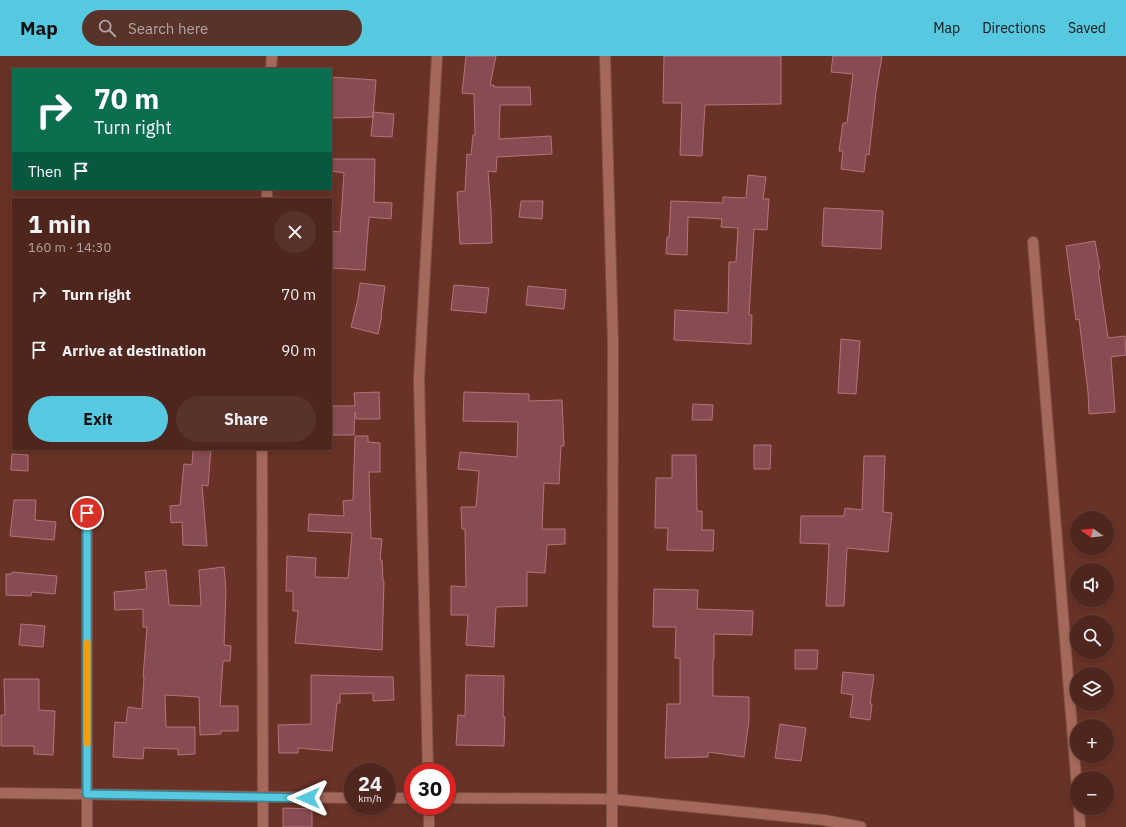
<!DOCTYPE html>
<html lang="en">
<head>
<meta charset="utf-8">
<style>
  body { margin:0; font-family:"IBM Plex Sans",sans-serif; background:#59322a; color:#f1f3f6; height:100vh; display:flex; flex-direction:column; font-size:15px; white-space:nowrap }
  * { box-sizing:border-box; margin:0 }
  p { font-size:13px; color:#b3a5a4 }
  .icon { flex:none; width:22px; height:22px; fill:none; stroke:currentColor; stroke-width:2; stroke-linecap:round; stroke-linejoin:round }
  .map { position:relative; flex:1; overflow:hidden }
  .sheet { position:absolute; left:12px; top:142px; width:320px; height:252px; display:flex; flex-direction:column; background:#4f261d; border-radius:0px; box-shadow:0 2px 6px #0003,0 0 0 1px #66433b }
  .sheet>* { flex:none }
  .banner { position:absolute; left:12px; top:12px; width:320px; height:122px; border-radius:0px; box-shadow:0 2px 6px #0003,0 0 0 1px #66433b; background:#0b6e4f; color:#fff; overflow:hidden }
  .needle { width:26px; rotate:284deg }
  .controls { position:absolute; left:1070px; top:455px; display:grid; gap:8px }
  .controls a { display:grid; place-items:center; width:44px; height:44px; border-radius:50%; background:#4f261d; box-shadow:0 2px 6px #0003,0 0 0 1px #66433b; font-size:20px }
  .speed { position:absolute; left:344px; top:707px; display:flex; gap:8px; font-size:20px; font-weight:700; text-align:center }
  .speed>* { display:grid; place-content:center; width:52px; height:52px; border-radius:50%; background:#4f261d; box-shadow:0 2px 6px #0003,0 0 0 1px #66433b; line-height:1 }
  .speed small { font-size:10px; font-weight:400 }
  .speed .limit { border:6px solid #d22; background:#fff; color:#111 }
  .pin { position:absolute; display:grid; place-items:center; width:34px; height:34px; color:#fff; margin:-17px; border:2px solid #fff; border-radius:50%; box-shadow:0 1px 4px #0007 }
  .me { position:absolute; width:44px; margin:-22px; rotate:270deg; stroke-linejoin:round; filter:drop-shadow(0 0 3px #0008) }
  .turn { display:flex; align-items:center; gap:14px; height:84px; padding:0 16px; font-size:18px }
  .turn .icon { width:52px; height:52px; stroke-width:2.5 }
  .turn b { display:block; font-size:28px; line-height:34px }
  .then { display:flex; align-items:center; height:38px; padding:0 16px; background:#0003; gap:8px; font-size:15px }
  .round { display:grid; place-items:center; flex:none; width:42px; height:42px; border-radius:21px; background:#59322a }
  .overview { display:flex; align-items:center; justify-content:space-between; height:68px; padding:0 16px }
  h1 { font-size:24px; font-weight:700; line-height:30px }
  .cta { display:flex; gap:8px; margin-top:auto; padding:8px 16px }
  .cta a { flex:1; height:46px; border-radius:24px; background:#56c9e0; color:#111; font-size:16px; font-weight:700; line-height:46px; text-align:center }
  .cta a+a { background:#59322a; color:#f1f3f6 }
  ul { padding:0; list-style:none }
  li { display:flex; align-items:center; gap:12px; height:56px; padding:0 16px }
  li div { flex:1 }
  li b { display:block; font-size:15px }
  li em { font-style:normal }
  header { display:flex; align-items:center; gap:24px; box-sizing:border-box; height:56px; padding:0 20px; background:#56c9e0; color:#111 }
  header strong { font-size:19px }
  nav { display:flex; gap:22px; margin-inline-start:auto; font-size:14px }
  .search { width:280px; height:36px; background:#59322a; display:flex; align-items:center; gap:10px; box-sizing:border-box; padding:0 14px; border-radius:22px; color:#b3a5a4; font-size:15px }
  .map>svg:first-child { display:block }
  .building { fill:#874b52; stroke:#b4747a }
  .lines { fill:none; stroke-linecap:round; stroke-linejoin:round }
  .minor-casing { stroke:#7f5046; stroke-width:12 }
  .minor { stroke:#a5695b; stroke-width:10 }
  .route-casing { stroke:#388392; stroke-width:10 }
  .route { stroke:#56c9e0; stroke-width:7 }
  .slow { stroke:#f59e0b; stroke-width:7 }
</style>
</head>
<body>
<header>
<strong>Map</strong>
<div class="search"><svg class="icon" aria-label="search" viewBox="0 0 24 24"><circle cx="10" cy="10" r="6"/><path d="M15 15l6 6"/></svg>Search here</div>
<nav><a>Map</a><a>Directions</a><a>Saved</a></nav>
</header>
<div class="map">
<svg width="1126" height="771" viewBox="0 0 1126 771">
  <rect width="100%" height="100%" fill="#693227"/>
  <g class="building">
    <path d="M466,0H496L490,29H494V31H530L531,49H500L499,83L551,80L552,98L497,101L496,116L488,115L491,155L492,187L460,188L457,136L465,135L467,98L471,99L473,79H475L474,38L462,37Z"/>
    <path d="M664,0H781V48L705,49L702,100L680,99L682,47H663Z"/>
    <path d="M833,0H882L876,36L869,99L866,98L864,116L841,113L843,95H839L843,67H847L853,18L831,16Z"/>
    <path d="M331,21L376,24L373,61V56L394,58L392,81L371,80L373,61L331,62Z"/>
    <path d="M331,103H375L374,146L392,147L391,163L369,161L365,214L331,212V175L340,176L344,117L331,115Z"/>
    <path d="M748,119L766,121L763,143H769L767,174L754,173L749,259H752L751,288L674,284L675,254L728,257L729,206H736L738,172L721,171L722,163L688,161L687,199L666,198L667,181H669L671,145L723,147V141L746,142Z"/>
    <path d="M521,145H543L542,163L519,161Z"/>
    <path d="M824,152L883,155L881,193L822,190Z"/>
    <path d="M1095,185L1100,213L1098,214L1108,282L1125,280L1126,299L1111,301L1115,356L1089,358L1088,336L1079,263L1076,264L1066,190Z"/>
    <path d="M360,227L385,230L381,260H382L378,278L351,271L358,243Z"/>
    <path d="M454,229L489,232L486,257L451,254Z"/>
    <path d="M528,230L566,234L564,253L526,249Z"/>
    <path d="M841,283L860,285L856,338L838,337Z"/>
    <path d="M379,336L380,363H356L355,356L354,379H331V350H355L354,337Z"/>
    <path d="M464,336L529,338V345L562,344L564,390H561L559,428L544,427L542,473H565V488L547,489L545,517L527,516V550L496,551L494,591L466,589L468,559H451V530L466,531L465,473H462L461,451H476L479,415L458,413L460,396L517,401L518,366L463,365Z"/>
    <path d="M693,348L713,349L712,364H692Z"/>
    <path d="M355,380H368V386L380,387V416H369L371,482L382,483L380,504H382L383,525H384L382,594L295,587L298,555H293V535H286L287,500L316,502L315,521L348,522L352,477L308,475L309,458L344,460L343,445L353,444Z"/>
    <path d="M754,389H771L770,413H754Z"/>
    <path d="M193,393H211L208,430L202,429L207,490L183,489L182,466L171,467L170,450L180,449L184,408L192,409Z"/>
    <path d="M12,398L28,399V415L11,414Z"/>
    <path d="M672,399H696L697,455H702V474H714L713,495L667,494L668,472H655L656,422H672Z"/>
    <path d="M864,400H885L883,456L892,457L888,496L847,492L844,550H826L829,488L800,487L801,460H844L845,452L862,454Z"/>
    <path d="M14,444H36L35,464L56,466L54,484L10,480Z"/>
    <path d="M224,511L226,535L224,589L231,590L230,605H223L220,650H238V675H221V678L200,679L199,641L165,639L166,671H195V698L178,699V693L144,692L143,703L113,701L115,666L126,667L128,651L142,653L144,621H143L147,571H143V553L115,554L114,536L147,533L145,516L166,514L169,549L201,550L199,514Z"/>
    <path d="M12,516L57,520L55,538L32,536L31,540L6,539V518H12Z"/>
    <path d="M654,533L698,534L697,553L753,555L752,579L714,578V603H713V640L749,641V664L744,701L708,696V701L665,702L667,648H680V602H675L676,571H653Z"/>
    <path d="M21,568L45,570L43,591L19,589Z"/>
    <path d="M795,594H818L817,613H795Z"/>
    <path d="M843,616L874,619L870,648H872L870,664L850,661L853,639L841,637Z"/>
    <path d="M311,619L393,621L394,644L373,645V637L340,638V647H337L332,695L298,692V697H279L278,669L311,668Z"/>
    <path d="M466,619L504,620L503,661H505L504,690L456,689L458,659L465,660Z"/>
    <path d="M4,623H39V654L55,655L53,699L34,698V690H1V659H5Z"/>
    <path d="M780,668L806,672L801,705L775,702Z"/>
    <path d="M283,752L312,753V771H283Z"/>
  </g>
  <g class="lines">
    <g class="minor-casing">
      <g id="minor">
        <path d="M605,0L613,286L612,771"/>
        <path d="M271,13L272,0"/>
        <path d="M267,143V133"/>
        <path d="M1033,186L1077,733"/>
        <path d="M262,393L263,771"/>
        <path d="M87,457V771"/>
        <path d="M428,716L419,323L437,0"/>
        <path d="M0,737L353,742"/>
        <path d="M387,742H413"/>
        <path d="M447,742L612,743L824,764L861,771"/>
        <path d="M1079,752L1080,771"/>
        <path d="M429,771V750"/>
      </g>
    </g>
    <use href="#minor" class="minor"/>
  </g>
  <g class="lines">
    <g class="route-casing">
      <path id="route" d="M87,457V738L308,742"/>
    </g>
    <use href="#route" class="route"/>
    <path class="slow" d="M87,587V687"/>
  </g>
</svg>
<div class="controls">
<a><svg class="needle" viewBox="-14 -14 28 28"><path d="M0-13l5 13h-10z" fill="#e53935"/><path d="M0 13l5-13h-10z" fill="#b3a5a4"/></svg></a>
<a><svg class="icon" aria-label="sound" viewBox="0 0 24 24"><path d="M4 9h4l5-4v14l-5-4H4zM17 9q2 3 0 6"/></svg></a>
<a><svg class="icon" aria-label="search" viewBox="0 0 24 24"><circle cx="10" cy="10" r="6"/><path d="M15 15l6 6"/></svg></a>
<a><svg class="icon" aria-label="layers" viewBox="0 0 24 24"><path d="M12 4l9 5-9 5-9-5zM3 14l9 5 9-5"/></svg></a>
<a>+</a>
<a>−</a>
</div>
<div class="speed"><div>24<small>km/h</small></div><div class="limit">30</div></div>
<div class="pin" style="left:87px;top:457px;background:#d93025"><svg class="icon" aria-label="arrive" viewBox="0 0 24 24"><path d="M6 21V4h12l-3 4 3 4H6"/></svg></div>
<svg class="me" style="left:308px;top:742px" viewBox="-20 -20 40 40"><path d="M0-17L14 15 0 8-14 15z" fill="#56c9e0" stroke="#fff" stroke-width="4"/></svg>
<div class="banner">
<div class="turn"><svg class="icon" aria-label="right" viewBox="0 0 24 24"><path d="M7 20v-9h11M14 6l5 5-5 5"/></svg><div><b>70 m</b>Turn right</div></div>
<div class="then">Then<svg class="icon" aria-label="arrive" viewBox="0 0 24 24"><path d="M6 21V4h12l-3 4 3 4H6"/></svg></div>
</div>
<section class="sheet">
<div class="overview"><div><h1>1 min</h1><p>160 m · 14:30</p></div><a class="round"><svg class="icon" aria-label="close" viewBox="0 0 24 24"><path d="M6 6l12 12M18 6L6 18"/></svg></a></div>
<ul>
<li><svg class="icon" aria-label="right" viewBox="0 0 24 24"><path d="M7 20v-9h11M14 6l5 5-5 5"/></svg><div><b>Turn right</b></div><em>70 m</em></li>
<li><svg class="icon" aria-label="arrive" viewBox="0 0 24 24"><path d="M6 21V4h12l-3 4 3 4H6"/></svg><div><b>Arrive at destination</b></div><em>90 m</em></li>
</ul>
<div class="cta"><a>Exit</a><a>Share</a></div>
</section>
</div>
</body>
</html>
